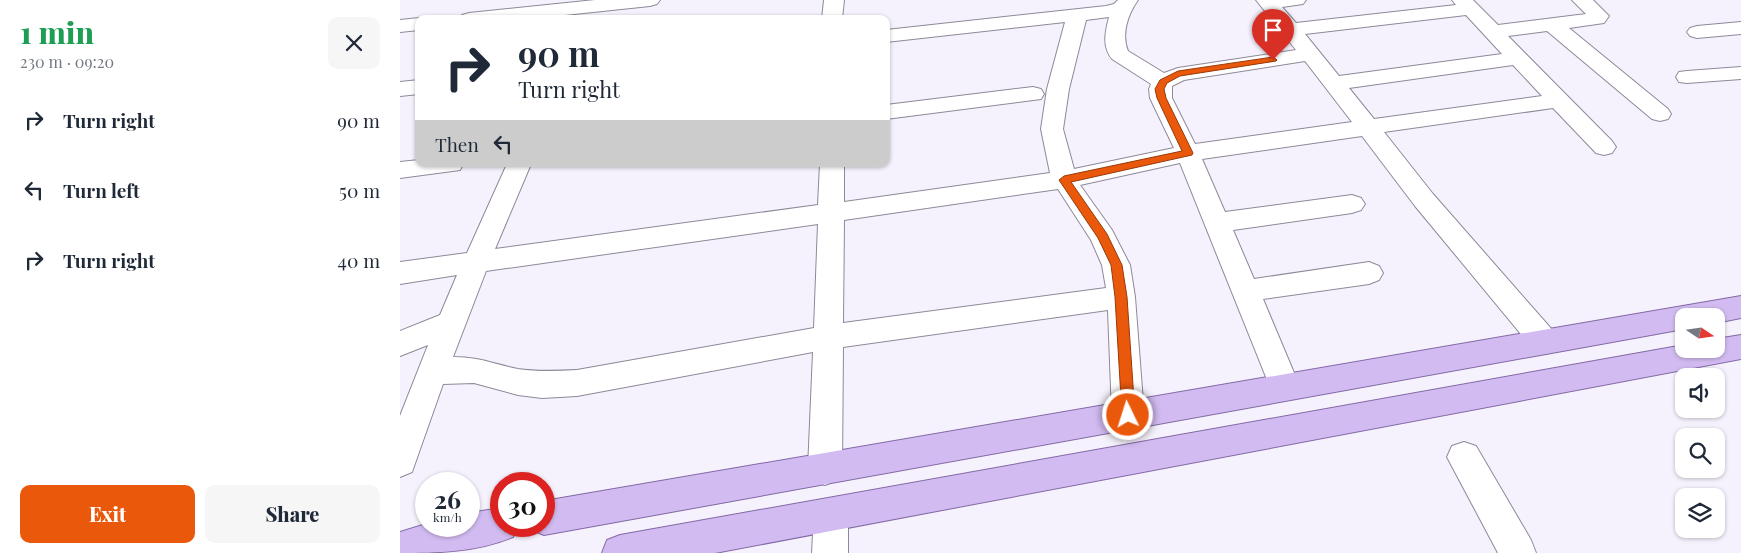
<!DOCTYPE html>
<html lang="en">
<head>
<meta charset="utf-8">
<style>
  body { margin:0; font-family:"Playfair Display",serif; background:#f6f6f7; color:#1f2937; height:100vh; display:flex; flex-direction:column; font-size:19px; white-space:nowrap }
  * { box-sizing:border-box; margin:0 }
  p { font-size:16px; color:#747a83 }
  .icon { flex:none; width:28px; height:28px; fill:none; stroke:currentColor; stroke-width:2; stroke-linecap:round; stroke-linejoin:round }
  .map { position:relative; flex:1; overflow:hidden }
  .panel { display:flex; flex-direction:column; background:#fff; width:400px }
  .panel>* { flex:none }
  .guide { position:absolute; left:15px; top:15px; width:475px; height:152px; border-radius:10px; box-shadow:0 1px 4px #0004; background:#fff; color:#1f2937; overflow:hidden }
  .needle { width:32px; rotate:103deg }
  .buttons { position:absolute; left:1275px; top:308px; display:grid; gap:10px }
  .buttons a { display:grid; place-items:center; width:50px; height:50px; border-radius:10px; background:#fff; box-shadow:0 1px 4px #0004; font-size:25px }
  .speed { position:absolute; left:15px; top:472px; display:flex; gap:10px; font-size:25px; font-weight:700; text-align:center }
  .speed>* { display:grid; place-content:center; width:65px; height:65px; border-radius:50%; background:#fff; box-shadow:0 1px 4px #0004; line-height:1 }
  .speed small { font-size:12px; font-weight:400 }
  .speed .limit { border:8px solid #d22; background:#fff; color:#111 }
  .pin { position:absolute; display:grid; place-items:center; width:42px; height:42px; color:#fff; margin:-51px -21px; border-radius:50% 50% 50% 0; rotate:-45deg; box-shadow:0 0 5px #0007 }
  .pin .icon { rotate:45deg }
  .me { position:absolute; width:55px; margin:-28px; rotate:356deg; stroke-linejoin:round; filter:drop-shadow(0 0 4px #0008) }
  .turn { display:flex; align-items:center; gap:18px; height:105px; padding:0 20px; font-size:22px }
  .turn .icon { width:65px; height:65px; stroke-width:2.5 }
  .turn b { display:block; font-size:35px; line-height:42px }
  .then { display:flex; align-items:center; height:48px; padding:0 20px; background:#0003; gap:10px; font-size:19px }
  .round { display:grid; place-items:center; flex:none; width:52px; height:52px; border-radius:10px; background:#f6f6f7 }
  .headline { display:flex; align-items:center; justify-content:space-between; height:85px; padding:0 20px }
  h1 { font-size:30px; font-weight:800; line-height:38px; color:#1e9e55 }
  .primary-button { display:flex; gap:10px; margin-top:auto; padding:10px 20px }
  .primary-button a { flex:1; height:58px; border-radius:10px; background:#ea580c; color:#fff; font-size:20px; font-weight:800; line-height:58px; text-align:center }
  .primary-button a+a { background:#f6f6f7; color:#1f2937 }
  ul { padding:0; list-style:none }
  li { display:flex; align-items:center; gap:15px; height:70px; padding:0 20px }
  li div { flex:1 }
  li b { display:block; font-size:19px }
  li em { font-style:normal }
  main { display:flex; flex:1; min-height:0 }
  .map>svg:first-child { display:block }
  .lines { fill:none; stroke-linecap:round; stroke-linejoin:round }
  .minor-casing { stroke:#8e8898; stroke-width:2 }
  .major-casing { stroke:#8269a5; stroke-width:2 }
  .minor { fill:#fff; fill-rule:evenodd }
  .major { fill:#d2bbf1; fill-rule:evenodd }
  .route { fill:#ea580c; stroke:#983908 }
</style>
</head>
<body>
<main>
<section class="panel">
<div class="headline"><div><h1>1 min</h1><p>230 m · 09:20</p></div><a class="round"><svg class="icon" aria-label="close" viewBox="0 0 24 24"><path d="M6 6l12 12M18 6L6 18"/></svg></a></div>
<ul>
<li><svg class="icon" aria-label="right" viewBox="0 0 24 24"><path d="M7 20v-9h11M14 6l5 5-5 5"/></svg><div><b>Turn right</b></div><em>90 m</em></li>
<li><svg class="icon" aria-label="left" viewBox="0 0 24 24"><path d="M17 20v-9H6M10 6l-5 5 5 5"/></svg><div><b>Turn left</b></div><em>50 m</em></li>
<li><svg class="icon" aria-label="right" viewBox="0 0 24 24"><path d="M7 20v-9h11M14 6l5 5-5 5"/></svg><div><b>Turn right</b></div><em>40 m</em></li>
</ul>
<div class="primary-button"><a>Exit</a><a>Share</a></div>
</section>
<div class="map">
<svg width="1341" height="553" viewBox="0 0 1341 553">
  <rect width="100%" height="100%" fill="#f6f2fd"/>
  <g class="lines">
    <g class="minor-casing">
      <g id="minor">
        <path d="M195,0H260L257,4L250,6L127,19H59L62,15L69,13Z"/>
        <path d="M424,0H444L442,19H422Z"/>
        <path d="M718,0H738C728,14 721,34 728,51L764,73L778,68L896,50L856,0H906L903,4L882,7L896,23L1056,5L1052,0H1073L1098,25L1186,14L1172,0H1193L1209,16L1204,23L1169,28L1268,109L1271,114L1268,119L1260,121L1252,119L1147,31L1108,36L1212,141L1216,147L1212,153L1204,155L1196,153L1153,108L984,132L1033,194L1155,333L1160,342L1155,351L1145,354L1135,351L1015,206L962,136L802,159L825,212L952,195L961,198L965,204L961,210L952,213L833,230L854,279L969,262L979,266L983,273L979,280L969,284L863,299L900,387L896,397L885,400L874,397L870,387L780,163L680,185L712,230L730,265L735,297L744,415L739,425L728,429L717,425L712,415L708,310L443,347L442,469L437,480L425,485L413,480L408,469L413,352L177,396L142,398L118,395L74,383L43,384L12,472L0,477V416L28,345L0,356V331L40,315L57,275L0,284V262L67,253L107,164H131L95,249L418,205L420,164H444V202L650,173L641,129L647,89L665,22L486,42V30L706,6L714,4ZM1066,15L1102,54L939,76L905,34ZM709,17C705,33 702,46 712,59L751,84L749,89L750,98L774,148L674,169L663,129L669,89L686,20ZM905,61L952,122L795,144L772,98V86L784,80ZM1113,65L1142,96L974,119L949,88ZM658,189L691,240L702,265L706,288L443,323L444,220ZM418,224L414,328L177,370C157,371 138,372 118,369C93,364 80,357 53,357L86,271Z"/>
        <path d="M19,18L22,19H19V30L0,32V20Z"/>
        <path d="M1341,22V34L1297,38L1290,36L1287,32L1290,28L1297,26Z"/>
        <path d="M1341,67V79L1287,83L1279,82L1276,77L1279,72L1287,71Z"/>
        <path d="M19,80V94L0,96V82Z"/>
        <path d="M633,87L641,89L644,94L641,99L486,119V105Z"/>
        <path d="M19,160V164H63L60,170L0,178V162Z"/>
        <path d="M1064,442L1076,446L1131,540L1136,553H1098L1047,457L1052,446Z"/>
        <path d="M431,498L443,503L448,515V553H412L414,515L419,503Z"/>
      </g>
    </g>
    <g class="major-casing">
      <g id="major">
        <path d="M1341,296V318L1316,323V316H1284V329L144,535L132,530L130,526H144V501Z"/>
        <path d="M1341,335V359L315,553H202L207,540L220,535L1284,345V349H1316V339Z"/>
        <path d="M101,508V526H118L113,537C78,552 38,553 0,553V532L26,524V526H69V513Z"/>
      </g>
    </g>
    <use href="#minor" class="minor"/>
    <use href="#major" class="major"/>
  </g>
  <path class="route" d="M873,57L877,60L876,61L780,76L767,83L764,89L766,98L793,153L792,155L671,182L707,234L722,265L727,297L735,415L733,420L728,421L724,420L722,415L715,297L711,265L698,238L659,180L664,176L782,151L757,98L755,89L760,80L778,71Z"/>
</svg>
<div class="buttons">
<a><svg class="needle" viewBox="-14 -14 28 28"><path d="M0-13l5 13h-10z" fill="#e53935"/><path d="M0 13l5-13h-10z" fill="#747a83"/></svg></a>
<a><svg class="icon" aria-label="sound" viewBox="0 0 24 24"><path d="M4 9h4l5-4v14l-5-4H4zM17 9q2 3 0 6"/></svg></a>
<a><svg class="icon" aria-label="search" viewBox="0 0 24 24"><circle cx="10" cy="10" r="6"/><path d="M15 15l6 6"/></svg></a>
<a><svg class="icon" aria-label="layers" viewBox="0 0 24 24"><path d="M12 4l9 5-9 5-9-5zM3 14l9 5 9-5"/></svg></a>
</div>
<div class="speed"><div>26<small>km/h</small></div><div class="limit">30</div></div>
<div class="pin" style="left:873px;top:60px;background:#d93025"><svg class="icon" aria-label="arrive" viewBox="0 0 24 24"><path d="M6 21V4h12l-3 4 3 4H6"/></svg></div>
<svg class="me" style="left:728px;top:415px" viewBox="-20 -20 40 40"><circle r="17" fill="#ea580c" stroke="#fff" stroke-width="3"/><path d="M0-11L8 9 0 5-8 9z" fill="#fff"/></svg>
<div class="guide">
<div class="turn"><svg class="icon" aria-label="right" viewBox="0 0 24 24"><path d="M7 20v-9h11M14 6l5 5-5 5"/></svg><div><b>90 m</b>Turn right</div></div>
<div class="then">Then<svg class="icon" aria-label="left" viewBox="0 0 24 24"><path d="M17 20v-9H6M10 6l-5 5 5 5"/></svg></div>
</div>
</div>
</main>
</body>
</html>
